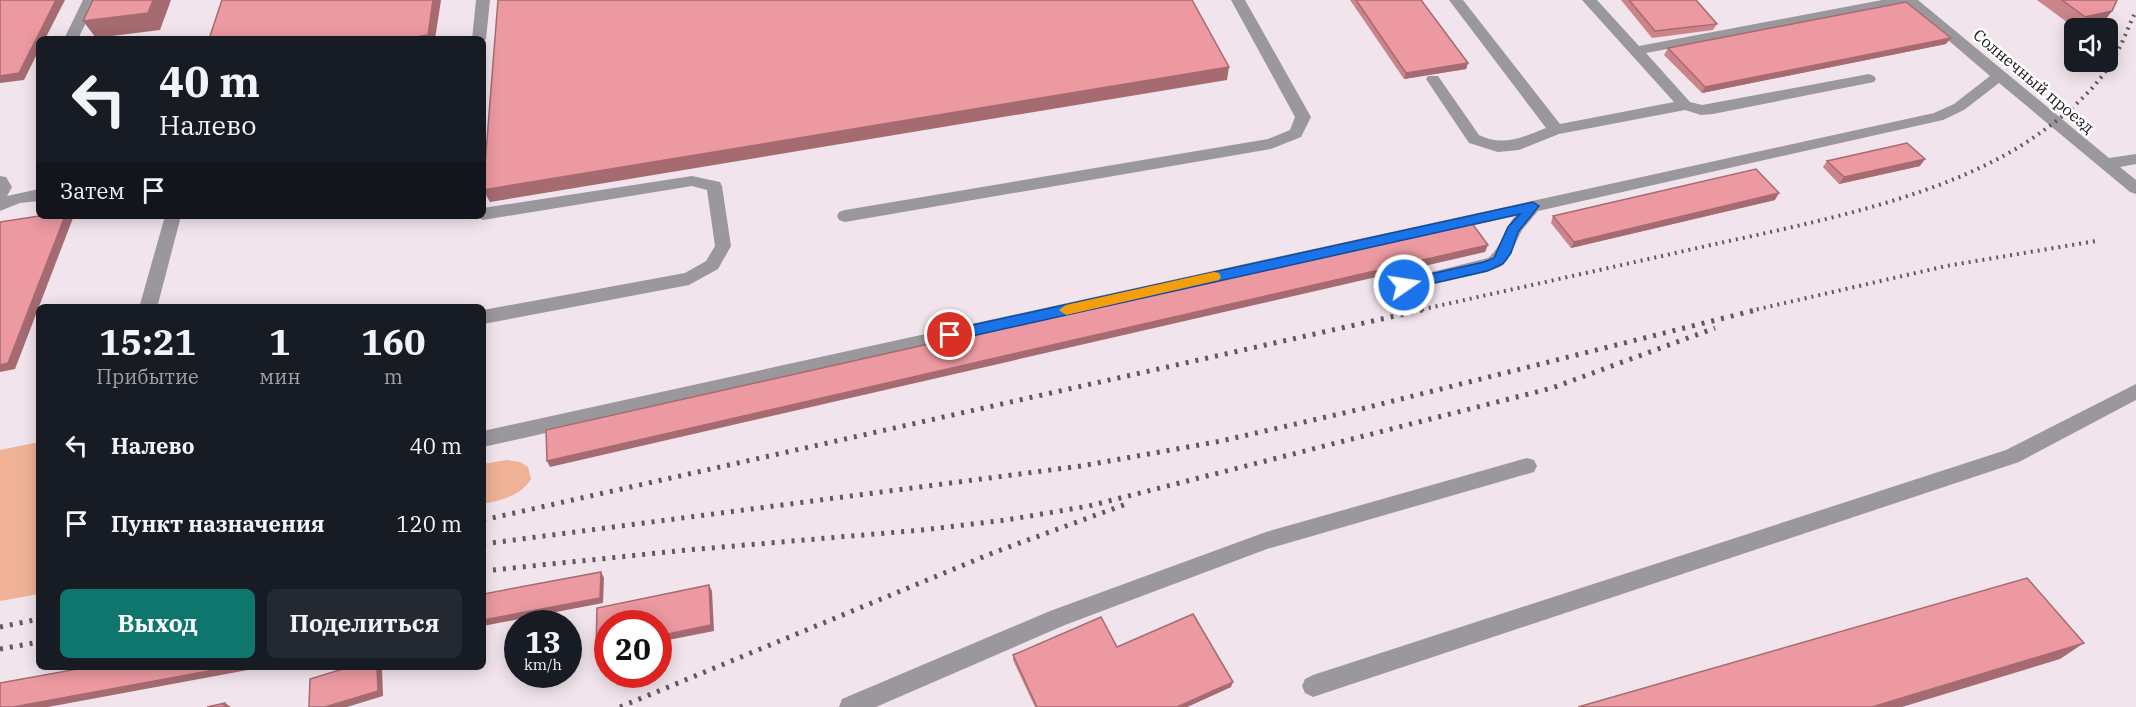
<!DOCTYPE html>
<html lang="ru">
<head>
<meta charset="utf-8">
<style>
  body { margin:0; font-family:"IBM Plex Serif",serif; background:#242831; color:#f1f3f6; height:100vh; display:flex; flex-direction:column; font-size:22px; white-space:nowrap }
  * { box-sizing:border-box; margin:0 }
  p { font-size:20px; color:#9ea1a6 }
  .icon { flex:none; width:33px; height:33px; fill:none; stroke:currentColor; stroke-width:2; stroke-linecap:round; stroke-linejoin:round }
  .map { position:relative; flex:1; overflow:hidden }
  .side { position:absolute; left:36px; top:304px; width:450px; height:366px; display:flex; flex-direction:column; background:#171b24; border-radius:9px; box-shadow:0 3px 15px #0003 }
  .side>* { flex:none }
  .banner { position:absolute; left:36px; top:36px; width:450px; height:183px; border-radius:9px; box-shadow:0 3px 15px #0003; background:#171b24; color:#f1f3f6; overflow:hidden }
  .tools { position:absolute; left:2064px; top:18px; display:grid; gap:12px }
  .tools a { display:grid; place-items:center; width:54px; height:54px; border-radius:9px; background:#171b24; box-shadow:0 3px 15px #0003; font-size:30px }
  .speed { position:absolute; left:504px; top:610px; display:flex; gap:12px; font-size:30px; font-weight:700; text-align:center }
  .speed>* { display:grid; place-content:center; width:78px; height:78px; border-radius:50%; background:#171b24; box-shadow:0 3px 15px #0003; line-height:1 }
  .speed small { font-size:15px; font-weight:400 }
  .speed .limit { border:9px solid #d22; background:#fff; color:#111 }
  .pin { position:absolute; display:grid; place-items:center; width:51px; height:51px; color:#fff; margin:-26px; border:3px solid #fff; border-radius:50%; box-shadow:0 2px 6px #0007 }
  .me { position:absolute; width:66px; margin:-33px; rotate:77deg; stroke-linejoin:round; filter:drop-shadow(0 0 4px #0008) }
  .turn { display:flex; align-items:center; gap:21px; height:126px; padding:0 24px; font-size:27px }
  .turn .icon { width:78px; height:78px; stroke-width:2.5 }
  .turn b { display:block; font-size:42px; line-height:51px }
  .then { display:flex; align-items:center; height:57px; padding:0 24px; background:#0003; gap:12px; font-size:22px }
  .eta { display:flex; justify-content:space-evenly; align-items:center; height:102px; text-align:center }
  .eta b { font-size:36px; font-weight:700; line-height:42px }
  .action { display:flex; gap:12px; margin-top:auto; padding:12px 24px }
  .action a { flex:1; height:69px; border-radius:9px; background:#0f766e; color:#fff; font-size:24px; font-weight:700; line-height:69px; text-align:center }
  .action a+a { background:#242831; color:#f1f3f6 }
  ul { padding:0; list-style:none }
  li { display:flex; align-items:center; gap:18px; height:78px; padding:0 24px }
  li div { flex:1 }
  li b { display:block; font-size:22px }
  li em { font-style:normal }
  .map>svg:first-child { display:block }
  .green { fill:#f0b296 }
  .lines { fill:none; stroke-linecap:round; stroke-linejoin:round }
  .lane { fill:#9b989d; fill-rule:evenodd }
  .rail-far1 { stroke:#61595d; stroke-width:4; stroke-dasharray:2 5; stroke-linecap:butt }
  .rail { stroke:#61595d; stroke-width:5; stroke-dasharray:3 7; stroke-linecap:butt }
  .wall { fill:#cb848a }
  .shaded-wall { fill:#a56b71 }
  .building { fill:#ec99a1; stroke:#a56b71; stroke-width:1.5 }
  .route { fill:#1a73e8; stroke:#114b97; stroke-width:1.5 }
  .slow { fill:#f59e0b }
  .labels { text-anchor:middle; stroke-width:5; stroke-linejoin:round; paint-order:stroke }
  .street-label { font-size:16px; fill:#1a1518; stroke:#fff }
</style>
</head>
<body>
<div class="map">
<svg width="2136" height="707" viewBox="0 0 2136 707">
  <rect width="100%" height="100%" fill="#f2e4ec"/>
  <g class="green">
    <path d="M39,442V594L0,601V450Z"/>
    <path d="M507,460L520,462L528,467L531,479C521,496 501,500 483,504V464Z"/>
  </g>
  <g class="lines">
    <g class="lane">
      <path d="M83,0H97L78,39H64Z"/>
      <path d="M476,0H490L486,39L483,42V39H472Z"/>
      <path d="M1231,0H1245L1311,117L1301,137L1271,149L845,222L839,220L837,216L839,212L845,210L1268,139L1290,130L1295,117Z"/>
      <path d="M1449,0H1463L1560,124L1674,102L1582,0H1597L1639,46L1882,0H1918L2109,158L2136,154V164L2120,167L2136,180V194L2130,192L1999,83L1964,110L1943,120L1538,211L1522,230L1508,259L1500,267L1487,272L1404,291L1398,289L1395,285L1398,281L1404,279L1488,258C1501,248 1504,229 1515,216L483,447V431L1934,113L1954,104L1990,76L1906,4L1646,53L1690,102L1702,105L1869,74L1874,76L1876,79L1874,82L1713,114L1701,115L1685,110L1559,134L1519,150L1498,152L1469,143L1426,79L1428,76H1438L1479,135C1503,147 1523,137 1546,128Z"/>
      <path d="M0,176L6,177L12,187L7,196L39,189V201L20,203L0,211Z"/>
      <path d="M692,176L720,182L722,186L731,246L718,269L689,285L483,324V310L685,273L706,261L715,246L707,190L692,186L483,220L476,216H483V208Z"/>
      <path d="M165,216H181L157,308H139Z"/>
      <path d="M2136,384V400L2019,462L1313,697L1305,693L1302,686L1305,679L1313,675L2006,450Z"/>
      <path d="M1527,458L1534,460L1537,466L1534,472L1267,549L1065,625L876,707H839L842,699L1050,611L1266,532Z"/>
    </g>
    <g class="rail-far1">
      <path d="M1415,311C1514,289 1613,267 1711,245C1815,222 1953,196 2040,133C2067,114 2096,89 2113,60C2122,45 2128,27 2136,11"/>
      <path d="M1750,311L1946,266L2096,241"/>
    </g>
    <g class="rail">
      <path d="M483,520L1422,310"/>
      <path d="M483,544L1081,466L1221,441L1357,410L1756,310"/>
      <path d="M483,571L687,550L922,530L1006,520L1089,506L1552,388L1715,328"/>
      <path d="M0,627L39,619"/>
      <path d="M0,649L39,642"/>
      <path d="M620,707L995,552L1129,503"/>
    </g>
  </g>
  <g class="wall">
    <path d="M1350,0H1421L1468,63L1466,69L1404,79Z"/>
    <path d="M1621,0H1696L1717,24L1713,30L1652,38Z"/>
    <path d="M2037,0H2117L2112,11L2102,24L2077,28H2075Z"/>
    <path d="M1946,44L1702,93L1664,55L1668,48Z"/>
    <path d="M1827,161L1920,166L1839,184L1823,167Z"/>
    <path d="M1775,200L1571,248L1551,223L1553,216Z"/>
    <path d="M1117,647L1231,687L1187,707H1035L1013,660V655Z"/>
  </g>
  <g class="shaded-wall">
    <path d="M56,0H65L45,39H39V50L24,80L0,83V76Z"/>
    <path d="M153,0H171L160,30L96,38L83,21Z"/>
    <path d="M433,0H441L435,39H403Z"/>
    <path d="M2112,11L2102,24L2076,28L2085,17Z"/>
    <path d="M1951,38L1946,44L1702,93L1705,87Z"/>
    <path d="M1468,63L1466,69L1404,79L1406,73Z"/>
    <path d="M1229,67L1227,80L490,202L483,190Z"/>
    <path d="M1925,159L1920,166L1839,184L1844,177Z"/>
    <path d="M1779,193L1775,200L1571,248L1574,242Z"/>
    <path d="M65,216H71L73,218L15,369L0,372V365Z"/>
    <path d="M1488,245L1485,252L550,467L547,461Z"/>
    <path d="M601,572L604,578L603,603L483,626V620Z"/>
    <path d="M709,585L712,591L714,631L658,642V636Z"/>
    <path d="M2084,643L2060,659L1902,707H1872Z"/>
    <path d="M608,647V653L600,654L596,649Z"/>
    <path d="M225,668H259L48,707H13Z"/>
    <path d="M377,668H382L383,696L347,707H325Z"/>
    <path d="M1233,682L1231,687L1187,707H1177Z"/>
    <path d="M225,703L231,707H224Z"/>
  </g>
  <g class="building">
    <path d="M0,0H56L19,73L0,76Z"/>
    <path d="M93,0H153L148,13L83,21Z"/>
    <path d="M222,0H433L428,35L403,39H209Z"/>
    <path d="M498,0H1192L1229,67L483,190Z"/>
    <path d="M1356,0H1421L1468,63L1406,73Z"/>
    <path d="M1629,0H1696L1717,24L1655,31Z"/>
    <path d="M2062,0H2117L2112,11L2085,17Z"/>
    <path d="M1906,2L1951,38L1705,87L1668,48Z"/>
    <path d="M1907,143L1925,159L1844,177L1827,161Z"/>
    <path d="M1756,169L1779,193L1574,242L1553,216Z"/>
    <path d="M39,216H65L8,363L0,365V222Z"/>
    <path d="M1471,222L1488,245L547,461L546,430Z"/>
    <path d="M601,572L600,598L483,620V594Z"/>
    <path d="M2027,578L2084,643L1872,707H1578Z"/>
    <path d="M709,585L711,625L658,636V624H608V647L596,649L597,608Z"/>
    <path d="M1193,614L1233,682L1177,707H1037L1013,655L1101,617L1117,647Z"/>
    <path d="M83,668H225L13,707H0V683Z"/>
    <path d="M346,668H377L378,691L325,707H309L310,679Z"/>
    <path d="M225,703L224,707H207Z"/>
  </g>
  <path class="route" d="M1533,202L1539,206L1518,232L1511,253L1503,264L1487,271L1404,290L1397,285L1404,280L1484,262L1494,258L1508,227L1520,214L950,341L943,335L950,330Z"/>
  <path class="slow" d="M1214,272L1219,273L1221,277L1219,280L1066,315L1059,310L1066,305Z"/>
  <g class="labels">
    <g class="street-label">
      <text transform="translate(2034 81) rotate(40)" y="6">Солнечный проезд</text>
    </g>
  </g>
</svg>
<div class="tools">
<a><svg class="icon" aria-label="sound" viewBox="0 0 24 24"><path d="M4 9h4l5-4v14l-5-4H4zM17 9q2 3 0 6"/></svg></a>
</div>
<div class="speed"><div>13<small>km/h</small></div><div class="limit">20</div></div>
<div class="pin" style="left:950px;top:335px;background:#d93025"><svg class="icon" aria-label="arrive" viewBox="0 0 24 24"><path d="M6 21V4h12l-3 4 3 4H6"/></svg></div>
<svg class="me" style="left:1404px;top:285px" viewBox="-20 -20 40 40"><circle r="17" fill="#1a73e8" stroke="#fff" stroke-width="3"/><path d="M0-11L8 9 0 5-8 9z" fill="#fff"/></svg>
<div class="banner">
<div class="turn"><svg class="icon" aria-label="left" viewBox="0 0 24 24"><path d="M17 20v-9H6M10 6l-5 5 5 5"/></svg><div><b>40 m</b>Налево</div></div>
<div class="then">Затем<svg class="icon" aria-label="arrive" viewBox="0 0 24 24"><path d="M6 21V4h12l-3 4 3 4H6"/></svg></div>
</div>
<section class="side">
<div class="eta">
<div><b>15:21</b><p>Прибытие</p></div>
<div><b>1</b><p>мин</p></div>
<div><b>160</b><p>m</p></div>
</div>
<ul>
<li><svg class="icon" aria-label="left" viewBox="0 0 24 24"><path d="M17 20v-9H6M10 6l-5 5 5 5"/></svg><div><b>Налево</b></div><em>40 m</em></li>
<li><svg class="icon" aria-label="arrive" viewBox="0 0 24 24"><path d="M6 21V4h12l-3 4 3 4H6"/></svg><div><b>Пункт назначения</b></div><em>120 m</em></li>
</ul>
<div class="action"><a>Выход</a><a>Поделиться</a></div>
</section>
</div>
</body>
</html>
